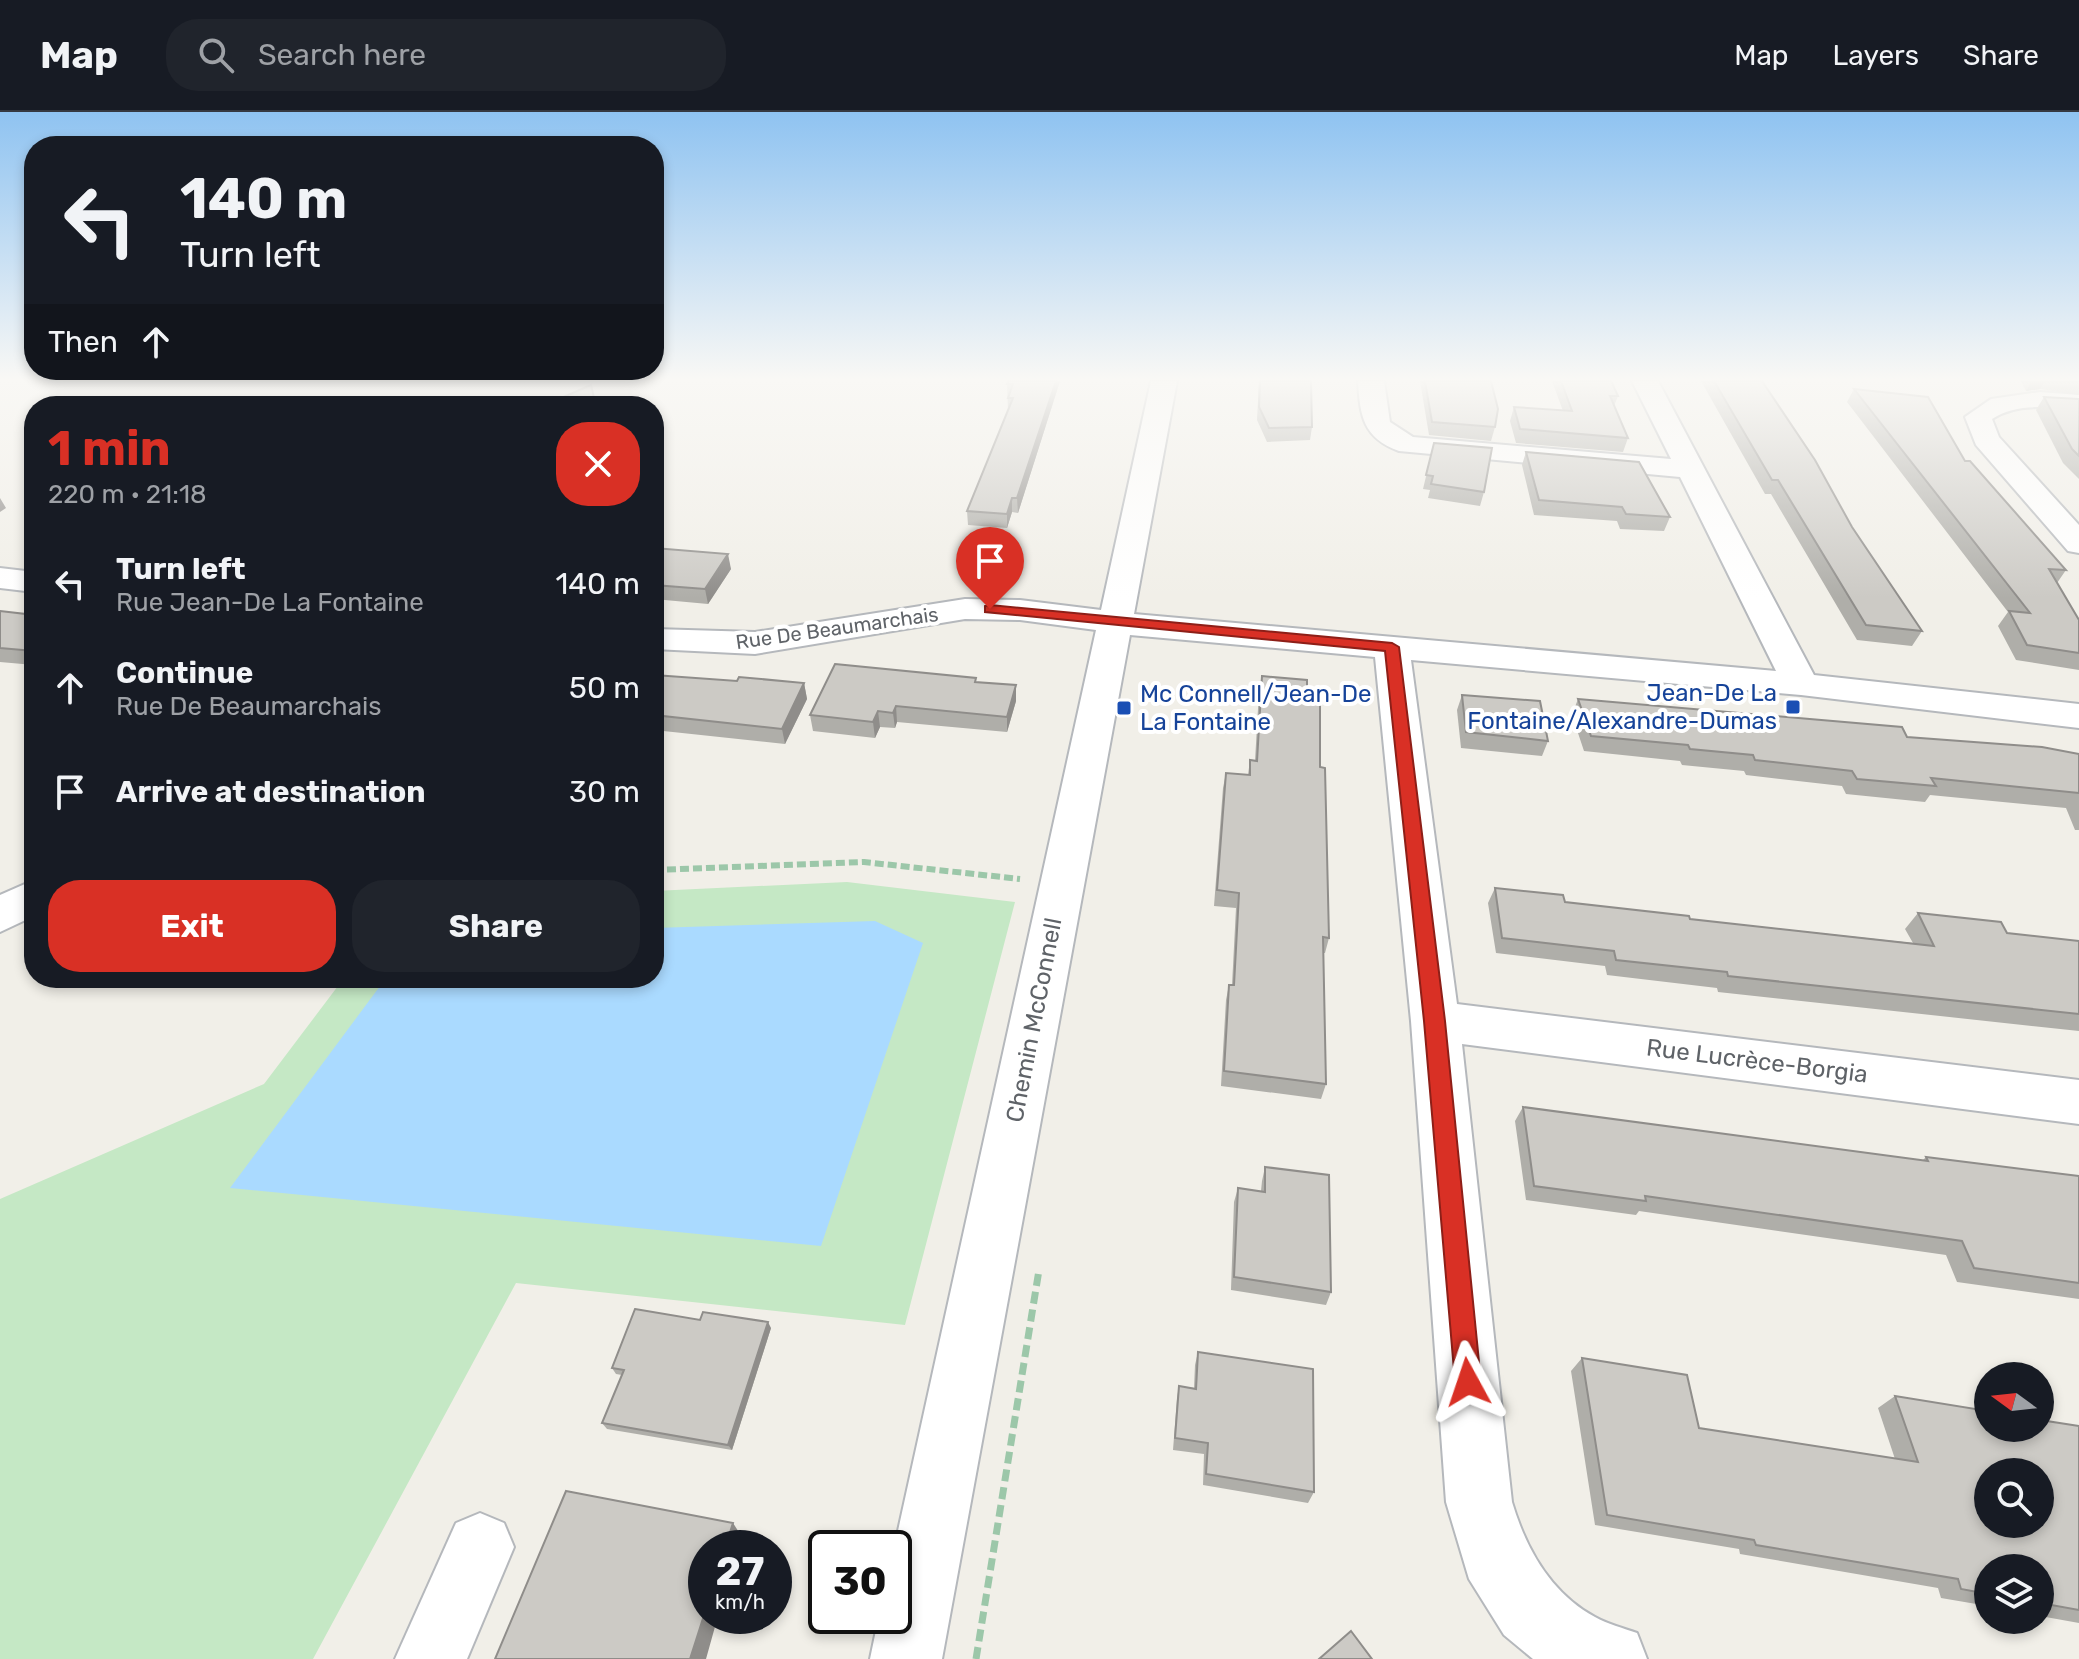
<!DOCTYPE html>
<html lang="en">
<head>
<meta charset="utf-8">
<style>
  body { margin:0; font-family:Rubik,sans-serif; background:#20242c; color:#f1f3f6; height:100vh; display:flex; flex-direction:column; font-size:30px; white-space:nowrap }
  * { box-sizing:border-box; margin:0 }
  p { font-size:26px; color:#9ea1a6 }
  .icon { flex:none; width:44px; height:44px; fill:none; stroke:currentColor; stroke-width:2; stroke-linecap:round; stroke-linejoin:round }
  .map { position:relative; flex:1; overflow:hidden }
  .drawer { position:absolute; left:24px; top:284px; width:640px; height:592px; display:flex; flex-direction:column; background:#171b24; border-radius:32px; box-shadow:0 4px 12px #0003 }
  .drawer>* { flex:none }
  .guide { position:absolute; left:24px; top:24px; width:640px; height:244px; border-radius:32px; box-shadow:0 4px 12px #0003; background:#171b24; color:#f1f3f6; overflow:hidden }
  .needle { width:52px; rotate:285deg }
  .controls { position:absolute; left:1974px; top:1250px; display:grid; gap:16px }
  .controls a { display:grid; place-items:center; width:80px; height:80px; border-radius:50%; background:#171b24; box-shadow:0 4px 12px #0003; font-size:40px }
  .speed { position:absolute; left:688px; top:1418px; display:flex; gap:16px; font-size:40px; font-weight:700; text-align:center }
  .speed>* { display:grid; place-content:center; width:104px; height:104px; border-radius:50%; background:#171b24; box-shadow:0 4px 12px #0003; line-height:1 }
  .speed small { font-size:20px; font-weight:400 }
  .speed .limit { border:4px solid #111; border-radius:12px; background:#fff; color:#111 }
  .pin { position:absolute; display:grid; place-items:center; width:68px; height:68px; color:#fff; margin:-82px -34px; border-radius:50% 50% 50% 0; rotate:-45deg; box-shadow:0 0 8px #0007 }
  .pin .icon { rotate:45deg }
  .me { position:absolute; width:88px; margin:-44px; rotate:355deg; stroke-linejoin:round; filter:drop-shadow(0 0 6px #0008) }
  .turn { display:flex; align-items:center; gap:28px; height:168px; padding:0 24px; font-size:36px }
  .turn .icon { width:104px; height:104px; stroke-width:2.5 }
  .turn b { display:block; font-size:56px; line-height:68px }
  .then { display:flex; align-items:center; height:76px; padding:0 24px; background:#0003; gap:16px; font-size:30px }
  .round { display:grid; place-items:center; flex:none; width:84px; height:84px; border-radius:32px; background:#20242c }
  .summary { display:flex; align-items:center; justify-content:space-between; height:136px; padding:0 24px }
  h1 { font-size:48px; font-weight:700; line-height:60px; color:#d93025 }
  .cta { display:flex; gap:16px; margin-top:auto; padding:16px 24px }
  .cta a { flex:1; height:92px; border-radius:32px; background:#d93025; color:#fff; font-size:32px; font-weight:700; line-height:92px; text-align:center }
  .cta a+a { background:#20242c; color:#f1f3f6 }
  ul { padding:0; list-style:none }
  li { display:flex; align-items:center; gap:24px; height:104px; padding:0 24px }
  li div { flex:1 }
  li b { display:block; font-size:30px }
  li em { font-style:normal }
  header { display:flex; align-items:center; gap:48px; box-sizing:border-box; height:112px; padding:0 40px; background:#171b24; border-bottom:2px solid #363941 }
  header strong { font-size:38px }
  nav { display:flex; gap:44px; margin-inline-start:auto; font-size:28px }
  .search { width:560px; height:72px; background:#20242c; display:flex; align-items:center; gap:20px; box-sizing:border-box; padding:0 28px; border-radius:32px; color:#9ea1a6; font-size:30px }
  .map>svg:first-child { display:block }
  .green { fill:#c5e8c5 }
  .water { fill:#aadaff }
  .lines { fill:none; stroke-linecap:round; stroke-linejoin:round }
  .minor-casing { stroke:#b5b8bc; stroke-width:4 }
  .path-far1 { stroke:#9cc7a9; stroke-width:6; stroke-dasharray:9 4; stroke-linecap:butt }
  .path { stroke:#9cc7a9; stroke-width:7; stroke-dasharray:12 6; stroke-linecap:butt }
  .minor { fill:#fff; fill-rule:evenodd }
  .wall { fill:#afaea9 }
  .shaded-wall { fill:#8f8d8a }
  .building { fill:#cccac5; stroke:#8f8d8a; stroke-width:2; fill-rule:evenodd }
  .route { fill:#d93025; stroke:#8d1f18; stroke-width:2 }
  .transit-dot { fill:#1a4fb4; stroke:#fff; stroke-width:3 }
  .labels { text-anchor:middle; stroke-width:8; stroke-linejoin:round; paint-order:stroke }
  .far-street-label { font-size:20px; fill:#5f6368; stroke:#fff }
  .transit-label { font-size:24px; fill:#164399; stroke:#fff; text-anchor:end }
  .street-label { font-size:24px; fill:#5f6368; stroke:#fff }
</style>
</head>
<body>
<header>
<strong>Map</strong>
<div class="search"><svg class="icon" aria-label="search" viewBox="0 0 24 24"><circle cx="10" cy="10" r="6"/><path d="M15 15l6 6"/></svg>Search here</div>
<nav><a>Map</a><a>Layers</a><a>Share</a></nav>
</header>
<div class="map">
<svg width="2079" height="1547" viewBox="0 0 2079 1547">
  <rect width="100%" height="100%" fill="#f1efe8"/>
  <path class="green" d="M847,770L1015,790L905,1213L516,1171L313,1547H0V1087L264,972L344,866H654V779Z"/>
  <path class="water" d="M875,809L923,831L821,1134L230,1076L386,866H654V816Z"/>
  <g class="lines">
    <g class="minor-casing">
      <g id="minor">
        <path d="M1151,269H1177L1134,502L1776,559L1680,365L1399,339C1363,326 1360,304 1358,269H1384L1390,310L1413,325L1671,347L1632,269H1658L1814,563L2079,592V616L1801,583L1411,548L1457,892L2079,968V1012L1462,932L1512,1390C1526,1437 1551,1481 1595,1505C1607,1512 1623,1516 1637,1521L1647,1547H1533L1504,1523L1469,1467L1446,1390L1411,909L1375,545L1130,523L942,1547H870L879,1504H894V1437L1096,518L1020,508L965,507L755,542L654,537V517L755,520L965,487L1020,488L1101,498Z"/>
        <path d="M2040,280L2079,283V299C2051,295 2017,290 1992,307L1999,325L2079,413V441L2068,439L1976,333L1965,305L1991,287Z"/>
        <path d="M0,456L34,460V480L0,476Z"/>
        <path d="M34,768V804L0,820V783Z"/>
        <path d="M480,1401L504,1411L514,1435L467,1547H395L456,1411Z"/>
      </g>
    </g>
    <path class="path-far1" d="M654,758L864,750L1020,767"/>
    <path class="path" d="M976,1547L1039,1158"/>
    <use href="#minor" class="minor"/>
  </g>
  <g class="wall">
    <path d="M1009,269H1060L1018,401L1012,400L1007,416L968,413L967,399L1008,298L1007,272Z"/>
    <path d="M1259,269H1311L1312,315L1310,328L1267,330L1257,308Z"/>
    <path d="M1420,269H1491L1495,315L1491,329L1429,323Z"/>
    <path d="M1552,269H1611L1618,284L1614,294L1628,326L1623,340L1516,331L1510,309L1514,295L1563,299Z"/>
    <path d="M1701,269H1762L1852,415L1922,519L1912,534L1857,528L1771,382H1765Z"/>
    <path d="M2021,269H2079V283L2040,277L2026,279Z"/>
    <path d="M1854,277L1965,349L2066,458L2057,471L2079,508V558L2016,548L1998,514L2008,500L1847,290Z"/>
    <path d="M2044,285L2079,287V367L2063,351L2036,298Z"/>
    <path d="M1434,331L1484,380L1480,394L1428,386L1430,378L1423,377Z"/>
    <path d="M1526,340L1670,405L1664,419L1620,417L1617,409L1534,403L1522,353Z"/>
    <path d="M654,436L731,457L708,492L654,487Z"/>
    <path d="M0,499L34,503V553L0,550Z"/>
    <path d="M654,563L737,569L804,571L807,587L785,632L654,618Z"/>
    <path d="M1262,564L1307,591L1320,655L1329,826L1325,841H1323L1326,972L1321,987L1221,974L1226,888L1229,873H1232L1236,796L1214,794L1223,676L1226,661L1248,663L1250,648L1255,649L1259,579Z"/>
    <path d="M976,570L1016,573V589L1007,620L897,610L895,616L880,615L875,626L813,619L810,603Z"/>
    <path d="M1462,583L1548,629L1542,644L1461,636L1457,598Z"/>
    <path d="M1578,587L1907,625L2079,642V718H2075L2066,696L1930,683L1925,690L1846,682L1842,674L1746,663L1744,659L1682,653L1680,649L1584,639L1572,603Z"/>
    <path d="M1495,776L1565,790L1690,807L1913,831L1905,817L1918,801L2007,821L2079,829V919L1718,880L1717,876L1607,863L1605,854L1496,841L1488,791Z"/>
    <path d="M1523,995L1922,1049L1926,1045L2079,1064V1187L1957,1170L1946,1143L1639,1099L1636,1103L1526,1088L1515,1009Z"/>
    <path d="M1265,1055L1331,1180L1326,1193L1231,1178L1234,1090L1238,1076L1261,1079L1262,1069Z"/>
    <path d="M771,1216L732,1338L607,1317L602,1311L622,1263L616,1262L612,1256Z"/>
    <path d="M1198,1240L1314,1380L1308,1391L1203,1373L1204,1342L1173,1338L1177,1286L1179,1274L1194,1276L1195,1253Z"/>
    <path d="M1582,1246L1699,1316L1895,1347L1878,1296L1895,1284L2079,1314V1511L2040,1504V1456H1988V1494L1941,1486L1938,1476L1740,1442L1739,1437L1595,1413L1571,1259Z"/>
  </g>
  <g class="shaded-wall">
    <path d="M1056,269H1060L1018,401L1017,386Z"/>
    <path d="M2032,269H2045L2040,277L2026,279Z"/>
    <path d="M0,386L6,396L0,400Z"/>
    <path d="M1012,386V400L1007,416V402Z"/>
    <path d="M728,442L731,457L708,492L705,477Z"/>
    <path d="M804,571L807,587L785,632L782,617Z"/>
    <path d="M1016,573V589L1007,620V605Z"/>
    <path d="M896,594L897,610L895,616L893,601Z"/>
    <path d="M878,599L880,615L875,626L873,610Z"/>
    <path d="M768,1210L771,1216L732,1338L728,1333Z"/>
    <path d="M733,1411L742,1425L739,1436H725Z"/>
    <path d="M706,1497V1504H718L706,1547H690Z"/>
  </g>
  <g class="building">
    <path d="M1009,269H1056L1017,386H1012L1007,402L967,399L1013,286H1008L1013,272H1007Z"/>
    <path d="M1260,269H1311L1312,315L1269,316L1259,295Z"/>
    <path d="M1425,269H1491L1498,297L1495,315L1432,310Z"/>
    <path d="M1561,269H1611L1618,284H1610L1628,326L1520,317L1514,295L1572,299Z"/>
    <path d="M1714,269H1762L1815,348L1852,415L1922,519L1866,513L1778,368H1772Z"/>
    <path d="M591,273L596,294H543Z"/>
    <path d="M1854,277L1928,285L1965,349H1970L2066,458L2049,457L2079,508V541L2027,533L2009,499L2030,501Z"/>
    <path d="M2044,285L2079,287V344L2072,337Z"/>
    <path d="M1434,331L1492,336L1484,380L1431,372L1433,364L1426,363Z"/>
    <path d="M1526,340L1639,350L1670,405L1626,402L1622,395L1539,388Z"/>
    <path d="M654,436L728,442L705,477L654,473Z"/>
    <path d="M0,499L34,503V544L28,543L34,539L0,536Z"/>
    <path d="M835,552L976,566L975,570L1016,573L1007,605L896,594L893,601L878,599L873,610L810,603Z"/>
    <path d="M654,563L737,569L739,565L804,571L782,617L654,603Z"/>
    <path d="M1262,564L1307,568V591L1320,593V655L1325,656L1329,826L1323,825L1326,972L1224,959L1229,873H1234L1239,781L1217,778L1226,661L1250,663V648L1257,649Z"/>
    <path d="M1462,583L1540,589L1548,629L1466,620Z"/>
    <path d="M1578,587L1902,615L1907,625L2042,635L2079,642V681L1931,666L1936,674L1857,667L1852,659L1755,648L1753,643L1690,637L1688,633L1591,624Z"/>
    <path d="M1495,776L1563,783L1565,790L1689,804L1690,807L1934,834L1918,801L2001,810L2007,821L2079,829V902L1728,864L1727,860L1616,848L1614,839L1502,826Z"/>
    <path d="M1523,995L1928,1049L1926,1045L2079,1064V1171L1974,1156L1962,1129L1645,1084L1646,1089L1534,1074Z"/>
    <path d="M1265,1055L1329,1063L1331,1180L1234,1165L1238,1076L1265,1080Z"/>
    <path d="M635,1197L700,1208L703,1200L768,1210L728,1333L602,1311L624,1258L612,1256Z"/>
    <path d="M1198,1240L1313,1257L1314,1380L1206,1362L1208,1331L1175,1326L1179,1274L1196,1277Z"/>
    <path d="M1582,1246L1687,1263L1699,1316L1918,1350L1895,1284L1988,1299V1316H2040V1308L2079,1314V1498L2040,1491V1456H1988V1482L1961,1477L1958,1467L1756,1433L1754,1428L1607,1403ZM1988,1360H2040V1412H1988Z"/>
    <path d="M566,1379L733,1411L725,1436H706V1497L690,1547H495Z"/>
    <path d="M1351,1519L1372,1547H1319Z"/>
  </g>
  <linearGradient id="sky" x2="0" y2="1"><stop stop-color="#8fc3f1"/><stop offset="0.55" stop-color="#f9f8f5"/><stop offset="1" stop-color="#f9f8f5" stop-opacity="0"/></linearGradient>
  <rect width="2079" height="486" fill="url(#sky)"/>
  <path class="route" d="M990,493L1392,531L1399,535L1445,909L1481,1270L1477,1279L1468,1283L1459,1279L1455,1270L1424,909L1385,539L985,500V494Z"/>
  <g class="transit-dot">
    <rect x="1785" y="587" width="16" height="16" rx="4"/>
    <rect x="1116" y="588" width="16" height="16" rx="4"/>
  </g>
  <g class="labels">
    <g class="far-street-label">
      <text transform="translate(837 516) rotate(-8)" y="7">Rue De Beaumarchais</text>
    </g>
    <g class="transit-label">
      <text x="1777" y="589">Jean-De La<tspan x="1777" dy="28">Fontaine/Alexandre-Dumas</tspan></text>
      <text x="1140" y="590" text-anchor="start">Mc Connell/Jean-De<tspan x="1140" dy="28">La Fontaine</tspan></text>
    </g>
    <g class="street-label">
      <text transform="translate(1034 908) rotate(-79)" y="8">Chemin McConnell</text>
      <text transform="translate(1757 949) rotate(7)" y="8">Rue Lucrèce-Borgia</text>
    </g>
  </g>
</svg>
<div class="controls">
<a><svg class="needle" viewBox="-14 -14 28 28"><path d="M0-13l5 13h-10z" fill="#e53935"/><path d="M0 13l5-13h-10z" fill="#9ea1a6"/></svg></a>
<a><svg class="icon" aria-label="search" viewBox="0 0 24 24"><circle cx="10" cy="10" r="6"/><path d="M15 15l6 6"/></svg></a>
<a><svg class="icon" aria-label="layers" viewBox="0 0 24 24"><path d="M12 4l9 5-9 5-9-5zM3 14l9 5 9-5"/></svg></a>
</div>
<div class="speed"><div>27<small>km/h</small></div><div class="limit">30</div></div>
<div class="pin" style="left:990px;top:497px;background:#d93025"><svg class="icon" aria-label="arrive" viewBox="0 0 24 24"><path d="M6 21V4h12l-3 4 3 4H6"/></svg></div>
<svg class="me" style="left:1468px;top:1270px" viewBox="-20 -20 40 40"><path d="M0-17L14 15 0 8-14 15z" fill="#d93025" stroke="#fff" stroke-width="4"/></svg>
<div class="guide">
<div class="turn"><svg class="icon" aria-label="left" viewBox="0 0 24 24"><path d="M17 20v-9H6M10 6l-5 5 5 5"/></svg><div><b>140 m</b>Turn left</div></div>
<div class="then">Then<svg class="icon" aria-label="ahead" viewBox="0 0 24 24"><path d="M12 20V5M6 11l6-6 6 6"/></svg></div>
</div>
<section class="drawer">
<div class="summary"><div><h1>1 min</h1><p>220 m · 21:18</p></div><a class="round" style="background:#d93025;color:#fff"><svg class="icon" aria-label="close" viewBox="0 0 24 24"><path d="M6 6l12 12M18 6L6 18"/></svg></a></div>
<ul>
<li><svg class="icon" aria-label="left" viewBox="0 0 24 24"><path d="M17 20v-9H6M10 6l-5 5 5 5"/></svg><div><b>Turn left</b><p>Rue Jean-De La Fontaine</p></div><em>140 m</em></li>
<li><svg class="icon" aria-label="ahead" viewBox="0 0 24 24"><path d="M12 20V5M6 11l6-6 6 6"/></svg><div><b>Continue</b><p>Rue De Beaumarchais</p></div><em>50 m</em></li>
<li><svg class="icon" aria-label="arrive" viewBox="0 0 24 24"><path d="M6 21V4h12l-3 4 3 4H6"/></svg><div><b>Arrive at destination</b></div><em>30 m</em></li>
</ul>
<div class="cta"><a>Exit</a><a>Share</a></div>
</section>
</div>
</body>
</html>
